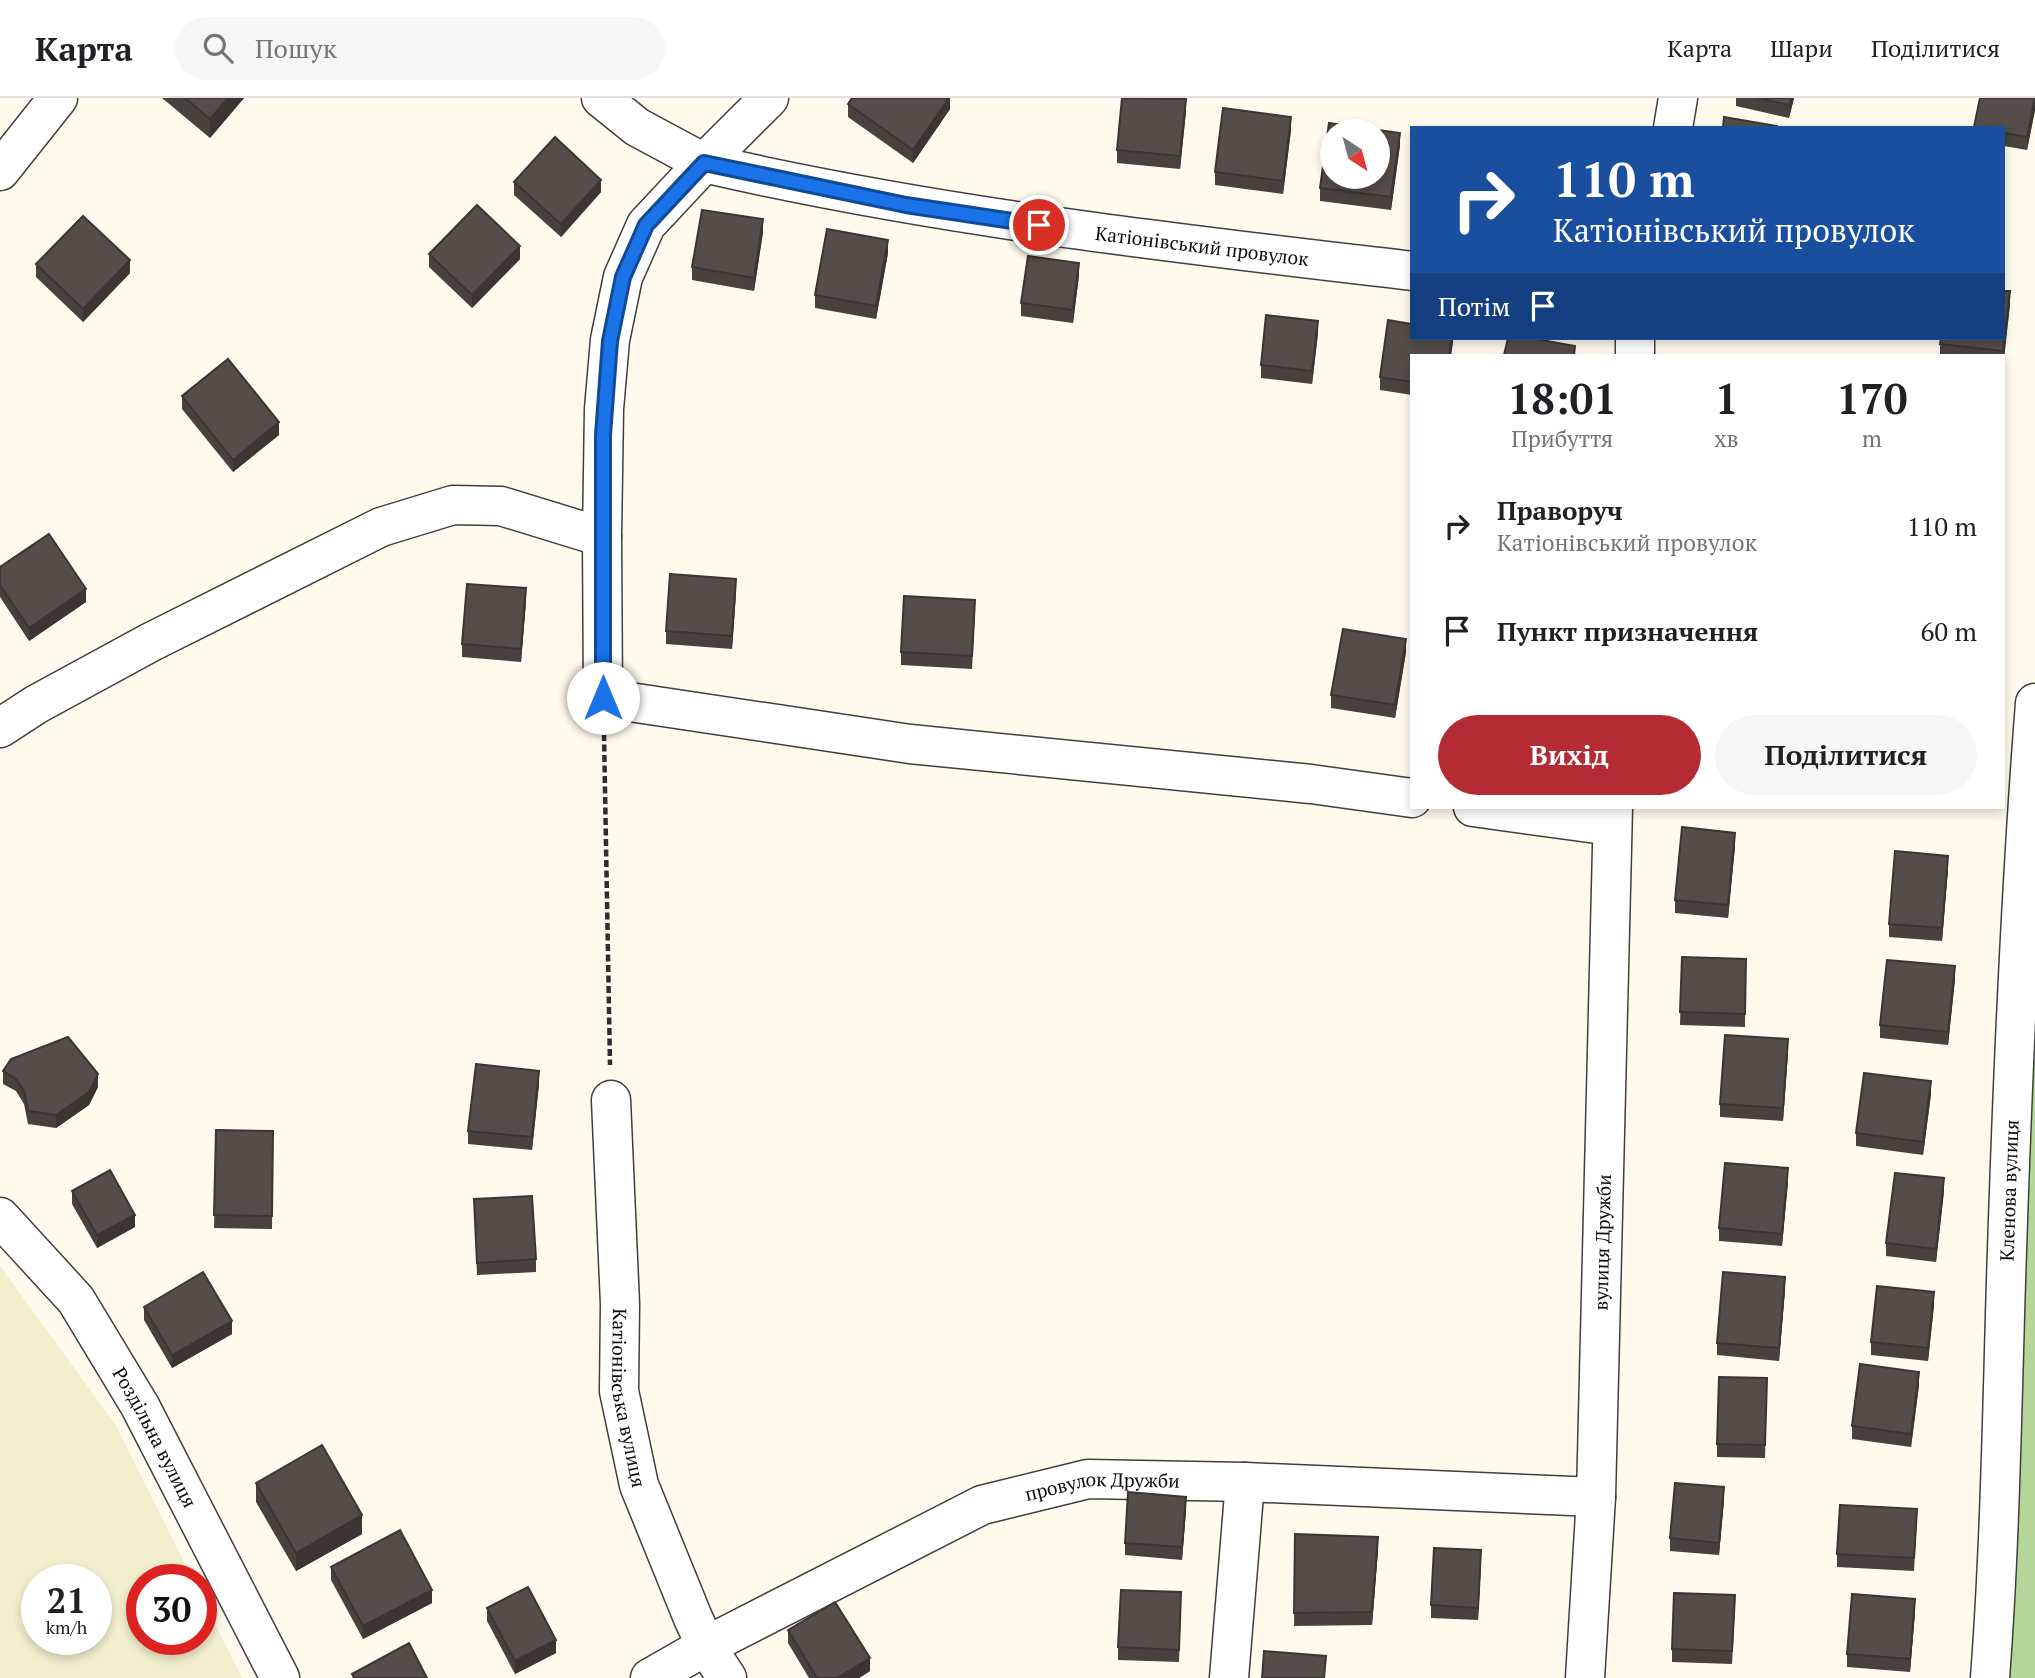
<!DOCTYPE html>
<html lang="uk">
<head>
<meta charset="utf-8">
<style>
  body { margin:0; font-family:"PT Serif",serif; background:#f6f6f6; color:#202124; height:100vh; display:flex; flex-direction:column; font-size:26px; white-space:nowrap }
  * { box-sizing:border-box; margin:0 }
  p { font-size:23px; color:#757577 }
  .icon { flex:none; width:38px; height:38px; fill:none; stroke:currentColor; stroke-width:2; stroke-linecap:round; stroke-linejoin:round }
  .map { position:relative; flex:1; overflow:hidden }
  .drawer { position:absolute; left:1410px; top:256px; width:595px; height:455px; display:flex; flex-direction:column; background:#fff; border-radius:0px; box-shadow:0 4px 10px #0003 }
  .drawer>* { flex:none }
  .hud { position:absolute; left:1410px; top:28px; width:595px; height:214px; border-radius:0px; box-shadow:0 4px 10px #0003; background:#1a4fa0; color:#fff; overflow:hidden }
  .needle { width:46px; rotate:144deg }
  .tools { position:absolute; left:1320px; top:21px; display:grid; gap:14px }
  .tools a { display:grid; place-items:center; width:70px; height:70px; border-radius:50%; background:#fff; box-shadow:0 4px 10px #0003; font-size:35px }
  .speed { position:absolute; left:21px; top:1466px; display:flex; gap:14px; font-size:35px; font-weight:700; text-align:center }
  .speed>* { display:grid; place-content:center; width:91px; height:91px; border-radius:50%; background:#fff; box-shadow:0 4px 10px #0003; line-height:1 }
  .speed small { font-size:18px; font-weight:400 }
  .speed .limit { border:10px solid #d22; background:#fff; color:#111 }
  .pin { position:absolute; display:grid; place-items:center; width:60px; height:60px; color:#fff; margin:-30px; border:4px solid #fff; border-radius:50%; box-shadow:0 2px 7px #0007 }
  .me { position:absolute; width:77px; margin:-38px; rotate:0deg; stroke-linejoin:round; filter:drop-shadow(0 0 5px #0008) }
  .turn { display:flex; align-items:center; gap:24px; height:147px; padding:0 28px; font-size:32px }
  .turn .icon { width:91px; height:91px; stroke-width:2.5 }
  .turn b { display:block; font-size:49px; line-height:60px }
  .then { display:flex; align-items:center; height:66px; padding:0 28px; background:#0003; gap:14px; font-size:26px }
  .eta { display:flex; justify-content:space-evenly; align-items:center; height:119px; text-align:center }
  .eta b { font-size:42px; font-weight:800; line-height:49px }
  .cta { display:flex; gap:14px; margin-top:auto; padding:14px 28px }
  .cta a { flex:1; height:80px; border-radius:42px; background:#b42b34; color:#fff; font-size:28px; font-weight:800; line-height:80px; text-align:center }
  .cta a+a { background:#f6f6f6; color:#202124 }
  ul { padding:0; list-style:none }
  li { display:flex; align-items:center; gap:21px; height:105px; padding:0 28px }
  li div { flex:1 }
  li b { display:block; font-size:26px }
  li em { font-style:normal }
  header { display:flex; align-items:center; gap:42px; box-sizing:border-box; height:98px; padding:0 35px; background:#fff; border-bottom:2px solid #e0e0e0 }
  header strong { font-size:33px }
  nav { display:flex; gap:38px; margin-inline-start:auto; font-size:24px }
  .search { width:490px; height:63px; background:#f6f6f6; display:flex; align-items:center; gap:18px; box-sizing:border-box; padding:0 24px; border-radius:38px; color:#757577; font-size:26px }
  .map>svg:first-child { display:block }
  .farmland { fill:#f2efcd; fill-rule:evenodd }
  .forest { fill:#b5d698 }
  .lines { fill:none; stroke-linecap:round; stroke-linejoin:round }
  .minor-casing { stroke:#3f3f3f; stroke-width:41 }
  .path { stroke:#2e2e2e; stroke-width:4.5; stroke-dasharray:7 3.5; stroke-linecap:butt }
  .minor { stroke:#fff; stroke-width:38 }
  .wall { fill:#48423f }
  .shaded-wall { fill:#3b3633 }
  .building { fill:#544d49; stroke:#3b3633; stroke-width:2; fill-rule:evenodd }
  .route-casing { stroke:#114b97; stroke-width:18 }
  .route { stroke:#1a73e8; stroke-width:12 }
  .labels { text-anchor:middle; stroke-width:7; stroke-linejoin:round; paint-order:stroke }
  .street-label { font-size:19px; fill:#0c0c0c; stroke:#fff }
</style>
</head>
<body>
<header>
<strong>Карта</strong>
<div class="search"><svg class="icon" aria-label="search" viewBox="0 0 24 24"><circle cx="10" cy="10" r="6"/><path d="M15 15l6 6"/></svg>Пошук</div>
<nav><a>Карта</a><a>Шари</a><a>Поділитися</a></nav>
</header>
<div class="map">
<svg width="2035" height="1580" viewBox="0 0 2035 1580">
  <rect width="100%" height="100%" fill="#fefaec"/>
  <path class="farmland" d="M0,1168L115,1326L193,1482H142V1542H201V1498L242,1580H0ZM37,1482H96V1542H37Z"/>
  <path class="forest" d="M2035,605V1580H1990Z"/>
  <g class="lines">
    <g class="minor-casing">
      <g id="minor">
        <path d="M601,0L637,29L704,65L769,0"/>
        <path d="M1673,30L1678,0"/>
        <path d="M0,73L58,0"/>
        <path d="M1412,173C1175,145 937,119 704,65L646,127L623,179L610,242L604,311L602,439L603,600L910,646L1311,686L1412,700"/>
        <path d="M1635,240V257"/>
        <path d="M0,630L37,606L151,544L381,429L453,407L501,408L602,439"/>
        <path d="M1473,709L1612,728"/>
        <path id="s1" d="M611,1002L620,1206L619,1293L639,1387L693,1520L706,1548L727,1580"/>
        <path id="s2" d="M0,1119L76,1202L140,1308L280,1580"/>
        <path id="s3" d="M650,1580L706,1548L982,1407L1088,1381L1245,1384L1596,1399"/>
        <path d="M1229,1580L1245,1384"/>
        <path id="s4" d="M1585,1580L1596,1399L1613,709"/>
        <path id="s5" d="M1990,1580C2000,1448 2002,1315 2006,1183C2012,990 2020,797 2035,605"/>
      </g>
    </g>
    <path class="path" d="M604,636L610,967"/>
    <use href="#minor" class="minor"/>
  </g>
  <g class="wall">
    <path d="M162,0H244L210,40Z"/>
    <path d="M950,0V11L913,65L848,19V6Z"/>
    <path d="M1736,0H1794L1789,20L1736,8Z"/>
    <path d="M1980,0H2035V12L2027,52L2004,48V30H1974Z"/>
    <path d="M1186,13L1180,71L1117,65V52Z"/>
    <path d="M1291,32L1283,96L1215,87V74Z"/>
    <path d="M1400,47L1391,112L1320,103V90Z"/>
    <path d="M514,84L601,94L561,139L514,97Z"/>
    <path d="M763,134L754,193L692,182V169Z"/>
    <path d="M888,155L876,221L815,210V197Z"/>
    <path d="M429,156L520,161L472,210L429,169Z"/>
    <path d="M36,166L130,175L83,224L36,179Z"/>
    <path d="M1079,177L1073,225L1021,218V205Z"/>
    <path d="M2010,206L2004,257H1940V246Z"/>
    <path d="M1388,222L1412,226V240H1453L1451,257H1412V297L1380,292V279Z"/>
    <path d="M1318,235L1312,286L1261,280V267Z"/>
    <path d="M182,298L279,337L233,374L182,311Z"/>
    <path d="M0,469L86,504L29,543L0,499Z"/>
    <path d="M736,494L732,551L666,546V533Z"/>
    <path d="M526,503L521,564L462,559V546Z"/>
    <path d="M975,515L972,571L901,567V554Z"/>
    <path d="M1406,554L1395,620L1331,610V597Z"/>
    <path d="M1735,748L1728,820L1675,815V802Z"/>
    <path d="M1948,771L1942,843L1889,839V826Z"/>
    <path d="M1682,859L1746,861L1745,929L1680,927Z"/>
    <path d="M1955,881L1948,947L1880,940V927Z"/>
    <path d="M1788,954L1783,1023L1720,1019V1006Z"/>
    <path d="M3,973L98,989L89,1007L56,1030L28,1026L24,1006L16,993L3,986Z"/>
    <path d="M539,986L532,1052L468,1046V1033Z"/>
    <path d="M1931,996L1923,1057L1856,1048V1035Z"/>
    <path d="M216,1032L273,1033L272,1131L214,1130Z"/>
    <path d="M1788,1083L1782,1148L1719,1143V1130Z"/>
    <path d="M72,1093L135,1129L97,1150L72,1106Z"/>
    <path d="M1944,1093L1936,1164L1886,1158V1145Z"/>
    <path d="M474,1101L536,1161V1174L477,1177Z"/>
    <path d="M1785,1192L1779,1263L1717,1257V1245Z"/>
    <path d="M1934,1207L1928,1263L1871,1257V1244Z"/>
    <path d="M144,1209L232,1236L172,1270L144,1222Z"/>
    <path d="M1767,1280L1765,1360L1717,1359V1346Z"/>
    <path d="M1919,1287L1911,1349L1852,1341V1328Z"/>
    <path d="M256,1385L362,1436L296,1473L256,1404Z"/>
    <path d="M1724,1402L1719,1457L1670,1453V1440Z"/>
    <path d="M1186,1412L1182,1462L1125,1457V1445Z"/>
    <path d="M1917,1423L1914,1473L1837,1469V1456Z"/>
    <path d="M1295,1436L1378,1452L1372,1527L1294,1528Z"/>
    <path d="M1481,1465L1478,1522L1431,1520V1507Z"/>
    <path d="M331,1469L432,1505L363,1541L331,1482Z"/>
    <path d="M1181,1507L1179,1564L1118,1562V1549Z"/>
    <path d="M487,1510L556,1555L515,1576L487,1523Z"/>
    <path d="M1735,1510L1732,1566L1672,1564V1551Z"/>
    <path d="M1915,1514L1910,1574L1847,1569V1556Z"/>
    <path d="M788,1532L870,1573L859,1580H809L788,1545Z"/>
  </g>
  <g class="shaded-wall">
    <path d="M228,0H244L210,40V21Z"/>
    <path d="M949,0H950V11L913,65V52Z"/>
    <path d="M1791,0H1794L1789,20V7Z"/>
    <path d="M2035,0V12L2027,52V39Z"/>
    <path d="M1186,1V13L1180,71V58Z"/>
    <path d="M1291,19V32L1283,96V83Z"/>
    <path d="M1400,35V47L1391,112V99Z"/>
    <path d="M601,82V94L561,139V126Z"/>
    <path d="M763,121V134L754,193V180Z"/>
    <path d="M888,142V155L876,221V208Z"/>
    <path d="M520,148V161L472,210V197Z"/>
    <path d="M130,162V175L83,224V211Z"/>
    <path d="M1079,165V177L1073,225V212Z"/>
    <path d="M2010,193V206L2004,262L2003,253Z"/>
    <path d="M1318,223V235L1312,286V273Z"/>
    <path d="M1452,240H1453V245L1451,257H1449Z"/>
    <path d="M279,324V337L233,374V362Z"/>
    <path d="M736,481V494L732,551V538Z"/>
    <path d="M526,490V503L521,564V551Z"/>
    <path d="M86,491V504L29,543V530Z"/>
    <path d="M1406,541V554L1395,620V607Z"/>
    <path d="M1735,735V748L1728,820V807Z"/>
    <path d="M1948,758V771L1942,843V830Z"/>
    <path d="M1955,868V881L1948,947V934Z"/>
    <path d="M1788,941V954L1783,1023V1010Z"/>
    <path d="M539,973V986L532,1052V1039Z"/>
    <path d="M98,976V989L89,1007L56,1030V1017Z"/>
    <path d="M1931,983V996L1923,1057V1044Z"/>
    <path d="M1788,1070V1083L1782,1148V1136Z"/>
    <path d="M1944,1080V1093L1936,1164V1151Z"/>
    <path d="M135,1117V1129L97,1150V1137Z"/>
    <path d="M1785,1179V1192L1779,1263V1250Z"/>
    <path d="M1934,1194V1207L1928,1263V1250Z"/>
    <path d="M232,1223V1236L172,1270V1257Z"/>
    <path d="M1919,1274V1287L1911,1349V1336Z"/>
    <path d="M1724,1389V1402L1719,1457V1445Z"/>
    <path d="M1186,1399V1412L1182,1462V1449Z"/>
    <path d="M362,1417V1436L296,1473V1455Z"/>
    <path d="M1378,1439V1452L1372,1527V1514Z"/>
    <path d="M1481,1452V1465L1478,1522V1510Z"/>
    <path d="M432,1492V1505L363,1541V1528Z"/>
    <path d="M1915,1501V1514L1910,1574V1561Z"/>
    <path d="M556,1542V1555L515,1576V1563Z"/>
    <path d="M870,1560V1573L859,1580H837Z"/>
  </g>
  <g class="building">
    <path d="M185,0H228L210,21Z"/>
    <path d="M852,0H949L913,52L848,6Z"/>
    <path d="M1122,0L1186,1L1180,58L1117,52Z"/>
    <path d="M1758,0H1791L1789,7Z"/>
    <path d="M1980,0H2035L2027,39L2004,35V30L1974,29Z"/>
    <path d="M1223,10L1291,19L1283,83L1215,74Z"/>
    <path d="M1724,19L1777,28V30H1723Z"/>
    <path d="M1329,25L1400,35L1391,99L1320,90ZM1332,33H1377V79H1332Z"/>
    <path d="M555,39L601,82L561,126L514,84Z"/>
    <path d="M477,107L520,148L472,197L429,156Z"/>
    <path d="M702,112L763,121L754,180L692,169Z"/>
    <path d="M83,118L130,162L83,211L36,166Z"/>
    <path d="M827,131L888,142L876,208L815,197Z"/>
    <path d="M1028,158L1079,165L1073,212L1021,205Z"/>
    <path d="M2004,193H2010L2003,253L1940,246L1941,240H2004Z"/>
    <path d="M1266,217L1318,223L1312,273L1261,267Z"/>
    <path d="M1388,222L1412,226V240H1452L1449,257H1412V284L1380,279Z"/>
    <path d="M1508,240H1531L1575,248L1574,257H1504Z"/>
    <path d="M228,261L279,324L233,362L182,298Z"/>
    <path d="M49,436L86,491L29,530L0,487V469Z"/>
    <path d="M670,476L736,481L732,538L666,533Z"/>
    <path d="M467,486L526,490L521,551L462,546Z"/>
    <path d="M904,498L975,502L972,558L901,554Z"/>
    <path d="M1343,531L1406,541L1395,607L1331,597Z"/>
    <path d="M1682,729L1735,735L1728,807L1675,802Z"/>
    <path d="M1895,753L1948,758L1942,830L1889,826Z"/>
    <path d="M1682,859L1746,861L1745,916L1680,914Z"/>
    <path d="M1887,862L1955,868L1948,934L1880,927Z"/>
    <path d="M1725,937L1788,941L1783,1010L1720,1006Z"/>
    <path d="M68,939L98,976L89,994L56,1017L28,1013L24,993L16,981L3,973L11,961Z"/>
    <path d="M476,966L539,973L532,1039L468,1033Z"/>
    <path d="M1864,975L1931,983L1923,1044L1856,1035Z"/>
    <path d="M216,1032L273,1033L272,1118L214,1117Z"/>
    <path d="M1725,1065L1788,1070L1782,1136L1719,1130Z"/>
    <path d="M110,1072L135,1117L97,1137L72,1093Z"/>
    <path d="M1895,1075L1944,1080L1936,1151L1886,1145Z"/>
    <path d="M532,1098L536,1161L477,1165L474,1101Z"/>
    <path d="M203,1174L232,1223L172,1257L144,1209Z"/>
    <path d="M1723,1174L1785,1179L1779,1250L1717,1245Z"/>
    <path d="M1877,1188L1934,1194L1928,1250L1871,1244Z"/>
    <path d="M1860,1266L1919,1274L1911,1336L1852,1328Z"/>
    <path d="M1719,1279L1767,1280L1765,1347L1717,1346Z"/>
    <path d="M322,1347L362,1417L296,1455L256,1385Z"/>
    <path d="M1675,1385L1724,1389L1719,1445L1670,1440Z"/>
    <path d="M1128,1394L1186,1399L1182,1449L1125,1445Z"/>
    <path d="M1840,1407L1917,1411L1914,1460L1837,1456Z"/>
    <path d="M400,1432L432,1492L363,1528L331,1469Z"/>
    <path d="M1295,1436L1378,1439L1372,1514L1294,1515Z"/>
    <path d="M1434,1450L1481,1452L1478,1510L1431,1507Z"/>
    <path d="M528,1489L556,1542L515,1563L487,1510Z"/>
    <path d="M1121,1492L1181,1494L1179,1552L1118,1549Z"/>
    <path d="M1674,1495L1735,1497L1732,1553L1672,1551Z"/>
    <path d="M1852,1496L1915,1501L1910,1561L1847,1556Z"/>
    <path d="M835,1504L870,1560L837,1580H817L788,1532Z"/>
    <path d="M409,1545L427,1580H354L352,1576Z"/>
    <path d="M1264,1553L1326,1558L1324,1580H1262Z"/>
  </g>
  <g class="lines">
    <g class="route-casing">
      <path id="route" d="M603,600V337L610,243L623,179L646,127L704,65L906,107L1039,127"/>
    </g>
    <use href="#route" class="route"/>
  </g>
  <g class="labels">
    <g class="street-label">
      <text transform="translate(1202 148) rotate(7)" y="7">Катіонівський провулок</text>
      <text dy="7" stroke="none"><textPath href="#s5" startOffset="488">Кленова вулиця</textPath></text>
      <text dy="7" stroke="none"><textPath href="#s4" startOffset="436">вулиця Дружби</textPath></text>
      <text dy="7" stroke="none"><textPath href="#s1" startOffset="299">Катіонівська вулиця</textPath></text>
      <text dy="7" stroke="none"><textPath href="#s2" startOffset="271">Роздільна вулиця</textPath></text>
      <text dy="7" stroke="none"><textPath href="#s3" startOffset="497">провулок Дружби</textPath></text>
    </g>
  </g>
</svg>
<div class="tools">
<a><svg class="needle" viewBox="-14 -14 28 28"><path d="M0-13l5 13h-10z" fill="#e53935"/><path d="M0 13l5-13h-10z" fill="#757577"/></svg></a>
</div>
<div class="speed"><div>21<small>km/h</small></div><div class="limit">30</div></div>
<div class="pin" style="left:1039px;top:127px;background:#d93025"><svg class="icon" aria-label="arrive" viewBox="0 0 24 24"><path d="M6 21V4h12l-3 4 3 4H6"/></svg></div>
<svg class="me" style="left:603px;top:600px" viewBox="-20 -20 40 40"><circle r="19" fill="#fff"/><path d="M0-13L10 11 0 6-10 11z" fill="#1a73e8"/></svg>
<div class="hud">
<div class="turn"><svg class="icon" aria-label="right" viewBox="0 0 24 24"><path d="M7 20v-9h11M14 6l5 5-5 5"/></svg><div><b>110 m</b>Катіонівський провулок</div></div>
<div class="then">Потім<svg class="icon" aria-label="arrive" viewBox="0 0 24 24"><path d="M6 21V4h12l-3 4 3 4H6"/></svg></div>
</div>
<section class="drawer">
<div class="eta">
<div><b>18:01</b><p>Прибуття</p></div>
<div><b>1</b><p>хв</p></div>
<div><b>170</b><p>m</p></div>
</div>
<ul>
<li><svg class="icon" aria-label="right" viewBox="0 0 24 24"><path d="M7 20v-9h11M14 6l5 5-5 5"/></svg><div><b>Праворуч</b><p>Катіонівський провулок</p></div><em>110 m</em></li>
<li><svg class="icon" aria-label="arrive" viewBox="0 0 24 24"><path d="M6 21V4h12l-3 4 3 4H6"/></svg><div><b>Пункт призначення</b></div><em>60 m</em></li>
</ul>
<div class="cta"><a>Вихід</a><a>Поділитися</a></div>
</section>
</div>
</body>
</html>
